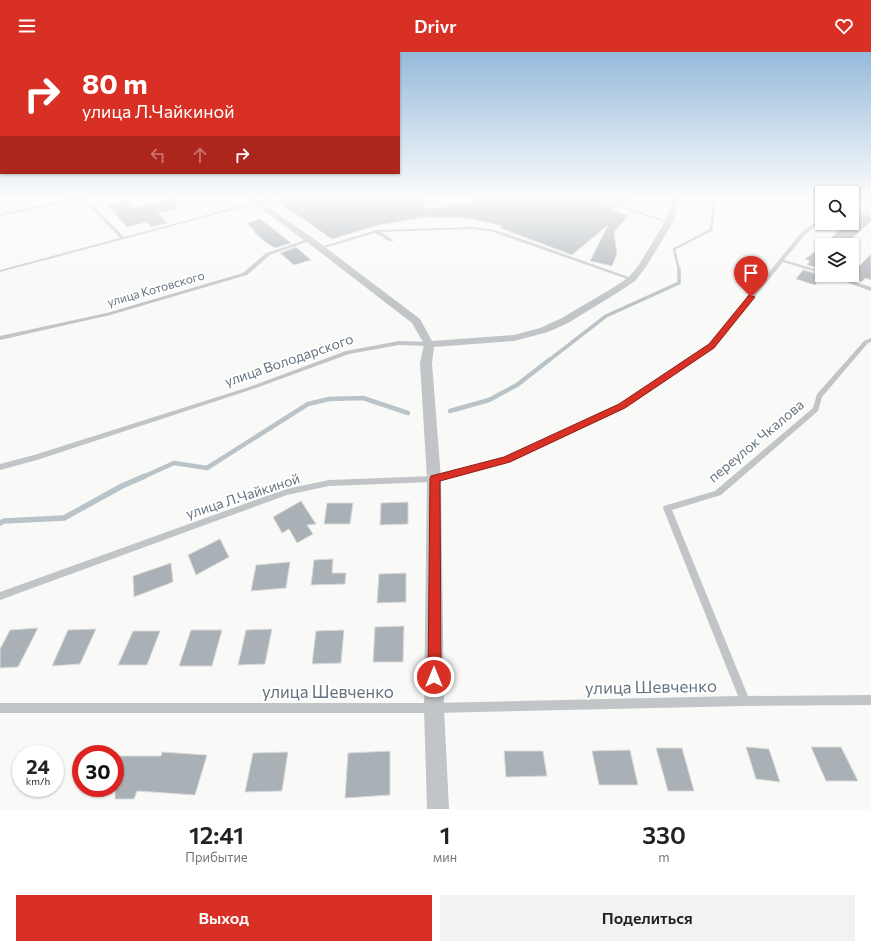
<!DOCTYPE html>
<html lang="ru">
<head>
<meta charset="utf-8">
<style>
  body { margin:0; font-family:Commissioner,sans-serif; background:#f2f2f2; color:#222; height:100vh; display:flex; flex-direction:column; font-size:15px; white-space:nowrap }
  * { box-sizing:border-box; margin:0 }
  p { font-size:13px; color:#767676 }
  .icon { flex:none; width:22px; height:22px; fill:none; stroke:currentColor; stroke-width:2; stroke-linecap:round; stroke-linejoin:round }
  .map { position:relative; height:757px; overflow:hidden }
  .details { display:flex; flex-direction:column; background:#fff; flex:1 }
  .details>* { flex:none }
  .hud { position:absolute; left:0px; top:0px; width:400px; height:122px; box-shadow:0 1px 3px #0004; background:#d93025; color:#fff; overflow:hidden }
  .tools { position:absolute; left:815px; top:134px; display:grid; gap:8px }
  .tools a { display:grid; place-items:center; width:44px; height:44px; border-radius:0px; background:#fff; box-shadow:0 1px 3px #0004; font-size:20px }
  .speed { position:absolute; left:12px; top:693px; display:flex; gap:8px; font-size:20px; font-weight:700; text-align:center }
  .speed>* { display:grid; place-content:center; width:52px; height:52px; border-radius:50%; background:#fff; box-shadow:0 1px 3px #0004; line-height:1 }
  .speed small { font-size:10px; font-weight:400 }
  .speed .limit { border:6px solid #d22; background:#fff; color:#111 }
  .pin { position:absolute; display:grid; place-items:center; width:34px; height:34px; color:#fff; margin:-41px -17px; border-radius:50% 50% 50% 0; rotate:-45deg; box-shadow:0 0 4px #0007 }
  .pin .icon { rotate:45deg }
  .me { position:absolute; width:44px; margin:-22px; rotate:0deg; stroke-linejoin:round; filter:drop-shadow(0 0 3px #0008) }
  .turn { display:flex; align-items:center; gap:14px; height:84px; padding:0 16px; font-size:18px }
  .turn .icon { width:52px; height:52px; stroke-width:2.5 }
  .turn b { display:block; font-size:28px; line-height:34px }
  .lanes { display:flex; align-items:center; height:38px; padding:0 16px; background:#0003; justify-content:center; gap:20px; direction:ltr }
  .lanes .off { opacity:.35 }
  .eta { display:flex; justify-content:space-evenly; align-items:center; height:68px; text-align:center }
  .eta b { font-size:24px; font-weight:600; line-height:28px }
  .cta { display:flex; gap:8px; margin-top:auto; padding:8px 16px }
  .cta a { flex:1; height:46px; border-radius:0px; background:#d93025; color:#fff; font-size:16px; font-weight:600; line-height:46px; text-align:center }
  .cta a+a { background:#f2f2f2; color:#222 }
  header { display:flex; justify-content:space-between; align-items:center; height:52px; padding:0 16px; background:#d93025; color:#fff; font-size:18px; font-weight:600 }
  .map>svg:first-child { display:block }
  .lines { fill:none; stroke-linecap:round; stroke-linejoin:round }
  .stream-far3 { stroke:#bac4c8; stroke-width:2.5 }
  .stream-far2 { stroke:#bac4c8; stroke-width:3.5 }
  .stream-far1 { stroke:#bac4c8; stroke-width:4.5 }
  .stream { stroke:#bac4c8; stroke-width:5.5 }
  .building { fill:#a9b0b6; stroke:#dbdbda }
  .lane { fill:#c1c5c8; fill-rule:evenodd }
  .street { fill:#c1c5c8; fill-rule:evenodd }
  .route { fill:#d93025; stroke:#8d1f18 }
  .labels { text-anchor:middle; stroke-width:4; stroke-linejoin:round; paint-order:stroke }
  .far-street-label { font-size:12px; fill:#667480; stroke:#fff }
  .street-label { font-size:14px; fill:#667480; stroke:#fff }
  .near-street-label { font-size:17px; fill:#667480; stroke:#fff }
</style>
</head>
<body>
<header><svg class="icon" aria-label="menu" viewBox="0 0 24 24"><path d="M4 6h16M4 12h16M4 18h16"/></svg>Drivr<svg class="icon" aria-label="heart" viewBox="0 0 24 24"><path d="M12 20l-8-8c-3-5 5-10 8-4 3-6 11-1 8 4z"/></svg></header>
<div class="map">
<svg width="871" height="757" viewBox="0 0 871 757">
  <rect width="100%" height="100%" fill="#f9f9f8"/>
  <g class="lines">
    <path class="stream-far3" d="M679,218L674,197L711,178L715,145"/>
    <path class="stream-far2" d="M548,309L606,264L679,231V217"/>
    <g class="stream-far1">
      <path d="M450,359L489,348L517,333L549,308"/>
      <path d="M143,425L174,411L207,416L308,352L329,347L363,346L408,361"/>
    </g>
    <path class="stream" d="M0,471L4,469L64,466L122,434L145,424"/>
  </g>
  <g class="building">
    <path d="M291,145H420V150H424L425,156L448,155L452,151L463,153L468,150L476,151V145H587L615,155L610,157L628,164L614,180L617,202L612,214L590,209L608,173L572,203L500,176L503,174L469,166L426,165L379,173L332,187L277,149Z"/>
    <path d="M601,145H638L622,152Z"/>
    <path d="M175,147L177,157L158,161L167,171L151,175L147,170L127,175L108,154L126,149L132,156Z"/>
    <path d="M859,162L871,165V169L845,193H823L848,171H852V168Z"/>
    <path d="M260,167L276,179L291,191L275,196L264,189L253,179H255L247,171Z"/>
    <path d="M822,194V217L807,213L810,209L805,207Z"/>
    <path d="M296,195L311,208L294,213L280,201Z"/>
    <path d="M871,202V228L865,226L862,230L852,227V221Z"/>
    <path d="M803,218L822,223L815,233L796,227Z"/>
    <path d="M301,449L316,472L307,473L313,482L297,491L289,477L282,481L273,465Z"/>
    <path d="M408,450V472L380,473L381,451Z"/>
    <path d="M327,451H353L350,472H324Z"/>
    <path d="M220,487L229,505L196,523L188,503Z"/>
    <path d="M333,507L332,521H346L345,532L311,533L314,508Z"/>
    <path d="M290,510L286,536L251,539L256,513Z"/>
    <path d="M171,511L173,530L134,545L133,524Z"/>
    <path d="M406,521V550L377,551L379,522Z"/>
    <path d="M404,574L403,610H373L375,575Z"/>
    <path d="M38,576L18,615L0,616V597L10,578Z"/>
    <path d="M96,577L80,612L52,614L68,578Z"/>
    <path d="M272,577L265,612L238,613L246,578Z"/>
    <path d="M191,578H222L212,614H179Z"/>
    <path d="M344,578L341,611L312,612L316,579Z"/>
    <path d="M133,579H160L147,613H118Z"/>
    <path d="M746,695L769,697L780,730L756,727Z"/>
    <path d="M811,695H841L858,729H826Z"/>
    <path d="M656,696H682L694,739H668Z"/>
    <path d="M630,698L638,733H599L592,699Z"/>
    <path d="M390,699V743L345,746L348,701Z"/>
    <path d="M504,699H543L547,724L506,725Z"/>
    <path d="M162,700L207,703L195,743L137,739L134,747H115V704H161Z"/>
    <path d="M288,700L282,739L245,740L253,701Z"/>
  </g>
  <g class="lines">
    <g class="lane">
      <path d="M79,145H88L86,146L124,185L273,145H281L0,220V218L120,186L83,147L0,164V162Z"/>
      <path d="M588,145H595L671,170L668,171Z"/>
      <path d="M858,145H864L852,151V149Z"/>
      <path d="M852,156L871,162V164L852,158Z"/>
      <path d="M821,165H822V168L804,184L784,208L822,219V222L783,210L714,295L624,356L509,410L434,430L329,434L287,443L0,548V540L286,437L329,428L434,424L504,406L620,352L710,293L800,182Z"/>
      <path d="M472,175L490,177L508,182L634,227L630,228L490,179L472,177L381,180L393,188V189L391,190L375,181L321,197L317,196L376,178Z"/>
      <path d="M308,187L312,188L270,203L247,223L110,263L0,288V284L107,261L243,221L266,201Z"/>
      <path d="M826,223H833L871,235V239Z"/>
      <path d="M871,286V290L868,291L822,345L818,359L721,443L672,458L748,644L871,643V653L745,654L434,661H0V651H434L738,644L663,456L664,454L667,453L715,439L813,356L817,342L864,289Z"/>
      <path d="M399,289L429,290L432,292L429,294L399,293L349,302L253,337L37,408L0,418V412L34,403L249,335L346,299Z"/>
    </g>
    <path class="street" d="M245,145H253L313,186L420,267L432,289L514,283L540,276L560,267L611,237L629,225L638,214L665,170L673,145H680L673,170L646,215L635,229L617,241L568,271L548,280L514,289L434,295L432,311L441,427L444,656L449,757H427L424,656L427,427L420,311L424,292L412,271L307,190Z"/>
  </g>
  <linearGradient id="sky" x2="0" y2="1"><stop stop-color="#95badb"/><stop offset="0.58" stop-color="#fcfcfc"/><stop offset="1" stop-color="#fcfcfc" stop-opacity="0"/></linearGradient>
  <rect width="871" height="251" fill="url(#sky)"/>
  <path class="route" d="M749,243L755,245L714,296L625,356L510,410L440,429L441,625L439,630L434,632L430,630L428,625L430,427L431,424L504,405L619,352L709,292Z"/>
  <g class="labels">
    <g class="far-street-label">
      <text transform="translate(156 237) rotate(-16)" y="4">улица Котовского</text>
    </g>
    <g class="street-label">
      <text transform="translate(289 308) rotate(-19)" y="5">улица Володарского</text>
      <text transform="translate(756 389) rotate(-40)" y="5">переулок Чкалова</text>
      <text transform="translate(243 444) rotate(-18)" y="5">улица Л.Чайкиной</text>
    </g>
    <g class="near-street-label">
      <text transform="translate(651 635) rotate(-1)" y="6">улица Шевченко</text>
      <text x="328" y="646">улица Шевченко</text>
    </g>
  </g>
</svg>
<div class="tools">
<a><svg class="icon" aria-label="search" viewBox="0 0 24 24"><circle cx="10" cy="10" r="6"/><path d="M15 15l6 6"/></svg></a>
<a><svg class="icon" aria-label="layers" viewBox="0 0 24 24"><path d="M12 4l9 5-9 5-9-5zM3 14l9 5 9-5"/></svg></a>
</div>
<div class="speed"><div>24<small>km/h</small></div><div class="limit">30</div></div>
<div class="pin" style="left:751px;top:245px;background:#d93025"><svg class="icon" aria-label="arrive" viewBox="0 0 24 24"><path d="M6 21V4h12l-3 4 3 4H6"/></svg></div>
<svg class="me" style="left:434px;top:625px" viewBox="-20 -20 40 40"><circle r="17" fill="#d93025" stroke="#fff" stroke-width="3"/><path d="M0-11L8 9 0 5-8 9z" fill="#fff"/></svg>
<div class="hud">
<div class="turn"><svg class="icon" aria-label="right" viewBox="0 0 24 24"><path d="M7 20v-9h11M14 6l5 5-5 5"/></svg><div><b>80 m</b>улица Л.Чайкиной</div></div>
<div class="lanes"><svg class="icon off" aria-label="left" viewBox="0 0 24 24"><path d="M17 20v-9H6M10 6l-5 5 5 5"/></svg><svg class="icon off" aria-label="ahead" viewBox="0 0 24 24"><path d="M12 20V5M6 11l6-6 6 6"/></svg><svg class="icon" aria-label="right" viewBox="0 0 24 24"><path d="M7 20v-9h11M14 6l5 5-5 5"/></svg></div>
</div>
</div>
<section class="details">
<div class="eta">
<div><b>12:41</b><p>Прибытие</p></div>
<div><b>1</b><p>мин</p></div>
<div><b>330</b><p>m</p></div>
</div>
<div class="cta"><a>Выход</a><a>Поделиться</a></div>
</section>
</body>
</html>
